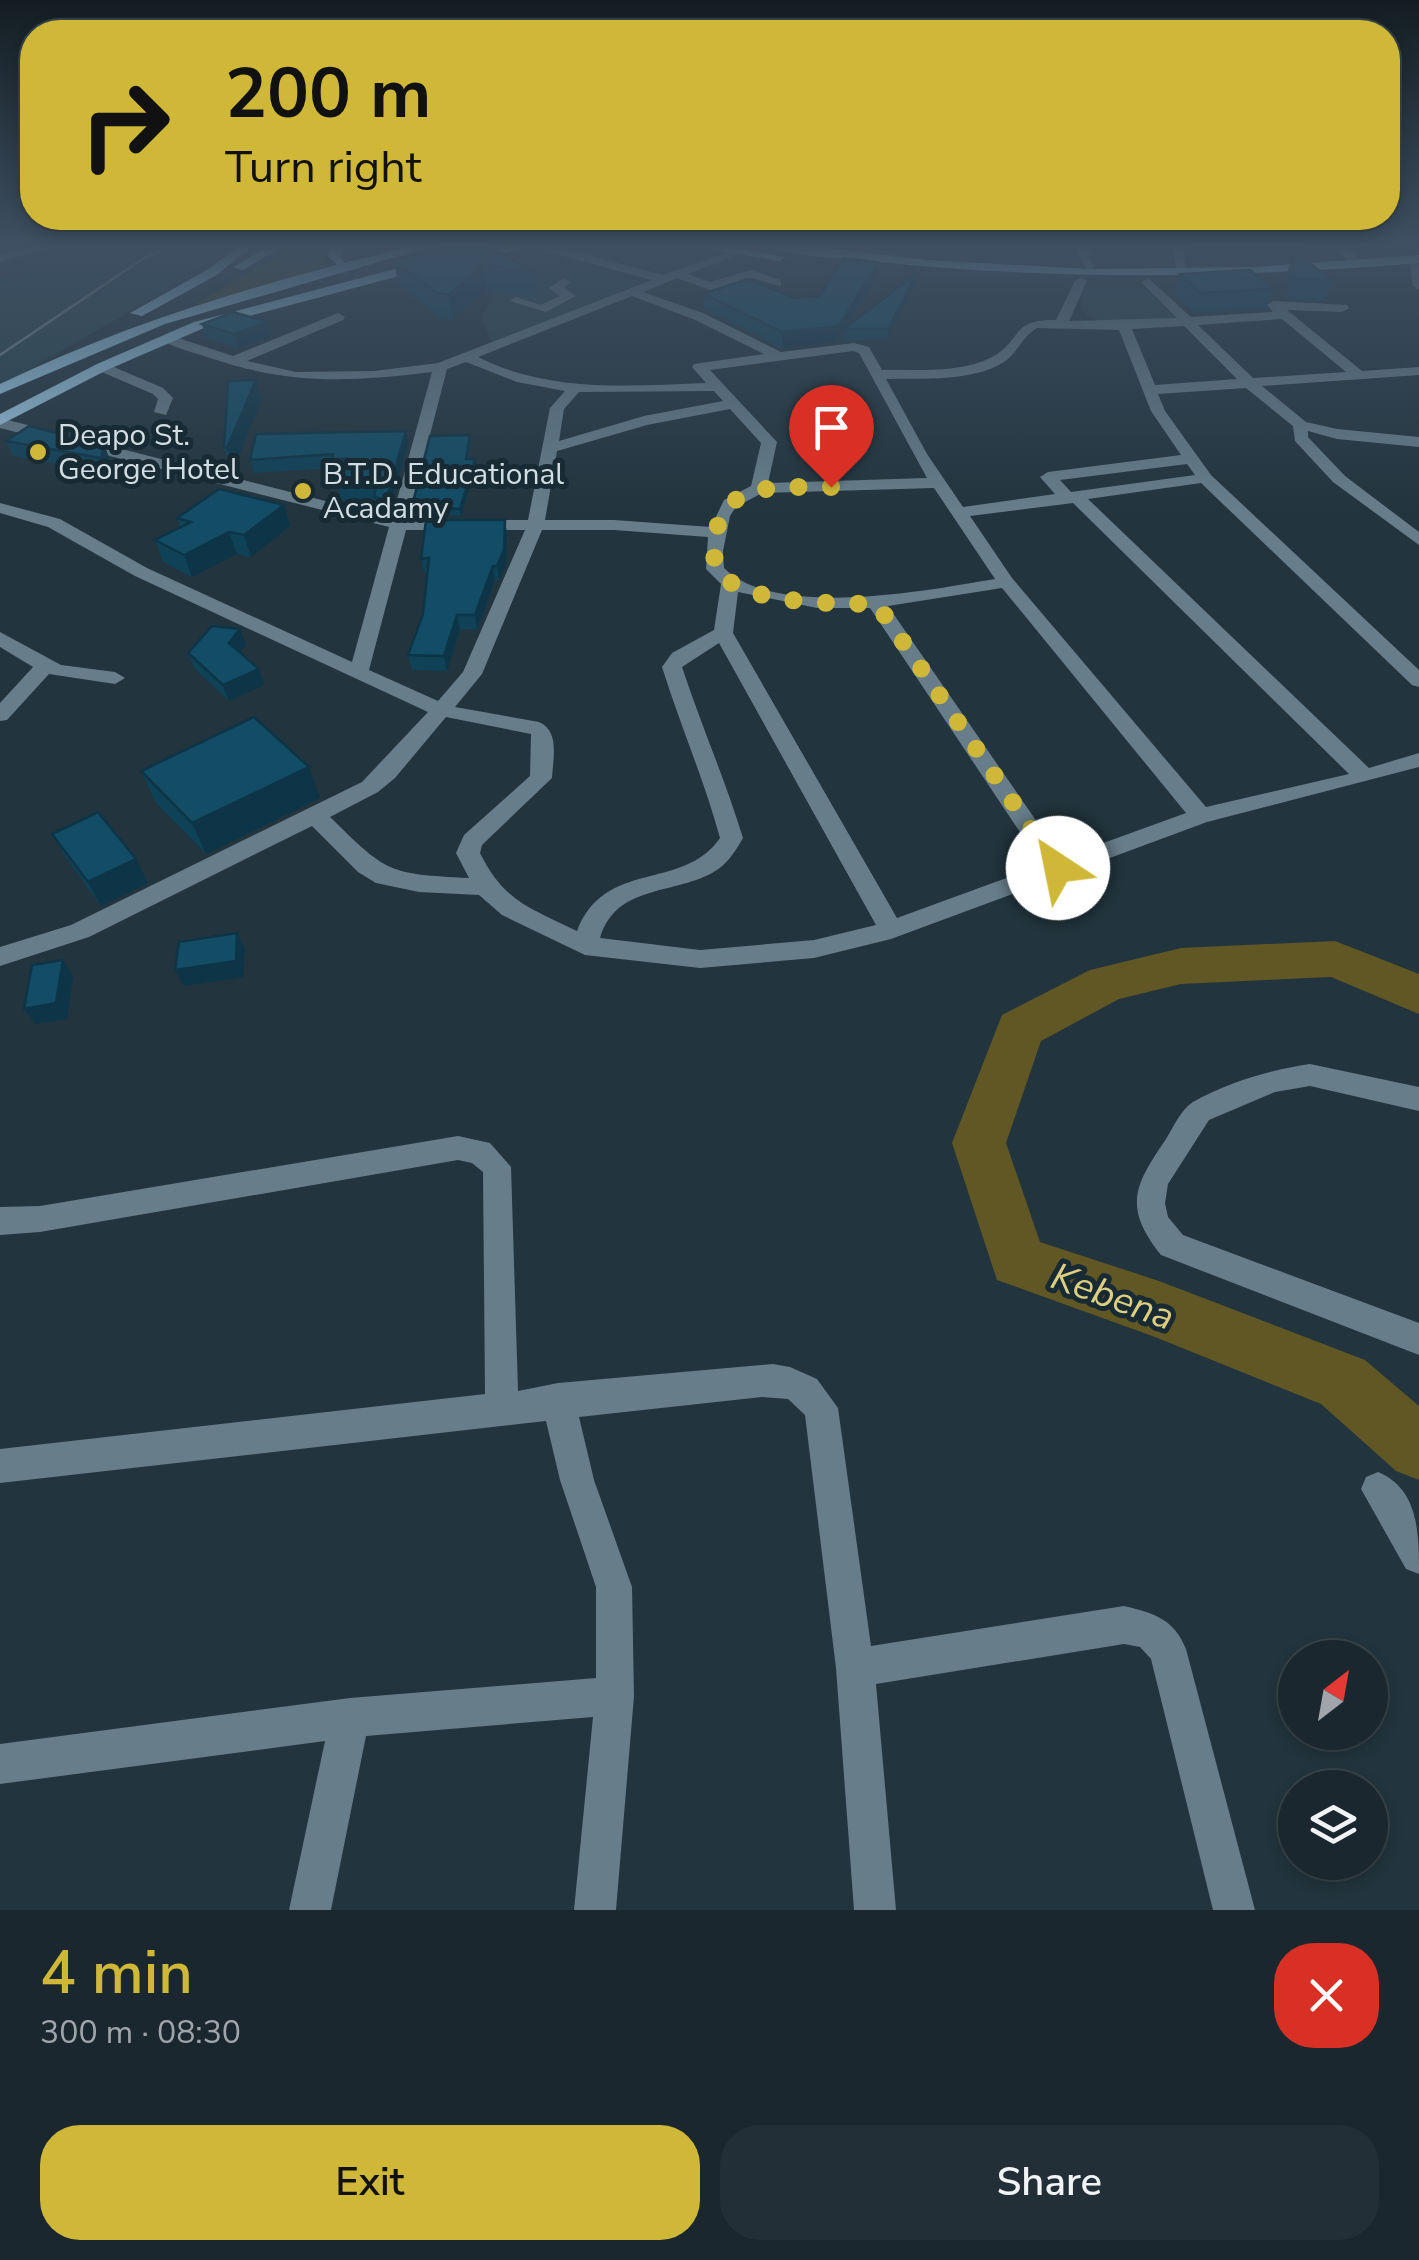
<!DOCTYPE html>
<html lang="en">
<head>
<meta charset="utf-8">
<style>
  body { margin:0; font-family:"Nunito Sans",sans-serif; background:#232f36; color:#f1f3f6; height:100vh; display:flex; flex-direction:column; font-size:38px; white-space:nowrap }
  * { box-sizing:border-box; margin:0 }
  p { font-size:32px; color:#9fa5aa }
  .icon { flex:none; width:55px; height:55px; fill:none; stroke:currentColor; stroke-width:2; stroke-linecap:round; stroke-linejoin:round }
  .map { position:relative; height:1910px; overflow:hidden }
  .panel { display:flex; flex-direction:column; background:#1a272e; flex:1 }
  .panel>* { flex:none }
  .top-card { position:absolute; left:20px; top:20px; width:1380px; height:210px; border-radius:40px; box-shadow:0 5px 15px #0003,0 0 0 2px #38444a; background:#cfb837; color:#111; overflow:hidden }
  .needle { width:65px; rotate:31deg }
  .buttons { position:absolute; left:1278px; top:1640px; display:grid; gap:20px }
  .buttons a { display:grid; place-items:center; width:110px; height:110px; border-radius:50%; background:#1a272e; box-shadow:0 5px 15px #0003,0 0 0 2px #38444a; font-size:50px }
  .pin { position:absolute; display:grid; place-items:center; width:85px; height:85px; color:#fff; margin:-102px -42px; border-radius:50% 50% 50% 0; rotate:-45deg; box-shadow:0 0 10px #0007 }
  .pin .icon { rotate:45deg }
  .me { position:absolute; width:110px; margin:-55px; rotate:326deg; stroke-linejoin:round; filter:drop-shadow(0 0 8px #0008) }
  .turn { display:flex; align-items:center; gap:35px; height:210px; padding:0 40px; font-size:45px }
  .turn .icon { width:130px; height:130px; stroke-width:2.5 }
  .turn b { display:block; font-size:70px; line-height:85px }
  .round { display:grid; place-items:center; flex:none; width:105px; height:105px; border-radius:40px; background:#232f36 }
  .overview { display:flex; align-items:center; justify-content:space-between; height:170px; padding:0 40px }
  h1 { font-size:60px; font-weight:600; line-height:75px; color:#cfb837 }
  .action { display:flex; gap:20px; margin-top:auto; padding:20px 40px }
  .action a { flex:1; height:115px; border-radius:40px; background:#cfb837; color:#111; font-size:40px; font-weight:600; line-height:115px; text-align:center }
  .action a+a { background:#232f36; color:#f1f3f6 }
  .map>svg:first-child { display:block }
  .built { fill:#27414d }
  .green { fill:#454022 }
  .lines { fill:none; stroke-linecap:round; stroke-linejoin:round }
  .river { fill:#605725; fill-rule:evenodd }
  .major-tunnel { stroke:#3c4d56; stroke-width:14; stroke-dasharray:14 6; stroke-linecap:butt }
  .minor { fill:#677d89; fill-rule:evenodd }
  .major { fill:#9ac8e1; fill-rule:evenodd }
  .tram { stroke:#79878f; stroke-width:2.5 }
  .wall { fill:#0f4157 }
  .shaded-wall { fill:#0d3547 }
  .building { fill:#124c65; stroke:#0d3547; stroke-width:2.5 }
  .route { stroke:#cfb837; stroke-width:18; stroke-dasharray:0 32.4 }
  .poi-dot { fill:#cfb837; stroke:#182a33; stroke-width:4 }
  .labels { text-anchor:middle; stroke-width:10; stroke-linejoin:round; paint-order:stroke }
  .far-poi-label { font-size:30px; fill:#d2dde3; stroke:#182a33; text-anchor:start }
  .water-label { font-size:38px; font-style:italic; fill:#decf80; stroke:#182a33 }
</style>
</head>
<body>
<div class="map">
<svg width="1419" height="1910" viewBox="0 0 1419 1910">
  <rect width="100%" height="100%" fill="#22343d"/>
  <g class="built">
    <path d="M124,243H238L150,300L0,386V277Z"/>
    <path d="M564,258L645,283L493,343L481,319L497,289Z"/>
    <path d="M1085,287L1146,288L1177,318L1103,323L1086,315L1080,302Z"/>
  </g>
  <path class="green" d="M300,243H328L320,250L329,267L192,306Z"/>
  <g class="lines">
    <path class="river" d="M1335,941L1419,974V1014L1331,977L1181,984L1119,999L1041,1041L1006,1143L1040,1242L1159,1281L1365,1360L1419,1406V1480L1396,1471L1321,1404L1155,1337L997,1280L952,1143L1002,1015L1090,970L1181,948Z"/>
    <path class="major-tunnel" d="M339,262L359,275"/>
    <g class="minor">
      <path d="M47,243H65L0,262V254Z"/>
      <path d="M528,243H541L663,275L742,247V253L688,274L710,282L751,270L781,280V286L751,278L710,290L677,278L643,292L703,313L781,352L854,343L869,347L882,370C916,369 960,374 992,357C1023,340 1010,319 1056,320L1075,281L1081,277L1087,281L1069,321L1177,318L1144,285L1142,282L1148,278L1191,317L1273,312L1267,305L1273,301L1347,305L1349,308L1342,312L1287,310L1362,371L1419,367V375L1262,386L1306,422L1337,429L1419,437V447L1337,439L1308,431V437L1345,476L1419,532V545L1333,482L1295,441L1293,426L1246,388L1158,394L1165,411L1211,475L1419,670V687L1412,685L1201,483L1088,499L1369,768L1419,753V767L1207,822L891,939L814,958L700,968L585,955L502,915L479,895L419,892L376,883L358,872L312,826L89,937L0,966V947L71,925L362,782L428,712L135,576L48,527L0,513V503L60,519L147,568L352,662L389,527L0,428V418L392,518L432,372C348,382 290,385 210,358C193,352 173,348 159,338L166,334L233,356L338,313L345,317L343,320L247,361L296,372L374,371L438,363L652,280L529,247ZM632,296L693,319L764,354L694,364L692,367L706,383C630,386 548,393 478,357ZM1282,319L1346,372L1253,378L1198,325ZM1184,326L1237,379L1155,385L1132,329ZM1037,328L1119,330L1151,411L1181,455L1048,472L1040,477L1055,494L963,507L927,454L886,379C922,378 972,382 1004,362C1017,353 1023,336 1037,328ZM853,351L859,353L927,478L768,483L777,442L710,370ZM466,362L517,382L565,391L550,408L528,520H408L447,369ZM714,391L723,401L644,416L559,441L564,409L579,392ZM730,409L761,443L751,486L724,500L711,527L614,520H545L557,451L647,425ZM1187,464L1195,475L1071,492L1060,480ZM934,488L995,579C929,590 776,620 724,568L723,551L730,516L736,507L762,493ZM1073,503L1349,774L1206,807L1012,578L970,516ZM406,530H525L463,672L438,701L369,670ZM542,530H614L708,537L706,569L721,584L714,630L672,653L662,667C680,725 704,779 720,838C683,892 605,858 577,931C531,908 504,902 480,853L482,845L552,778C553,759 560,731 539,722L455,707L482,674ZM1002,588L1186,813L1062,858L888,606ZM738,592L817,608H870L1042,865L897,918L733,633ZM719,643L876,925L814,940L700,950L600,938C616,885 671,895 712,873C727,865 735,852 743,838C725,779 701,725 682,667ZM446,717L531,734L530,776L464,835L456,853L469,878C388,874 387,873 330,817L378,792L395,778Z"/>
      <path d="M1074,243H1086L1094,269H1086Z"/>
      <path d="M1171,243H1183L1186,270L1176,267Z"/>
      <path d="M1326,243H1339L1358,257L1348,260Z"/>
      <path d="M1409,256L1419,259V290L1413,286Z"/>
      <path d="M564,278L570,282L564,288L576,296L546,312L510,301L516,297L540,305L560,296L549,288Z"/>
      <path d="M97,364H107L163,388L173,398L166,415L154,412L158,399L153,394L97,370Z"/>
      <path d="M0,632L61,665L115,672L125,678L115,684L49,674L7,720L0,721V703L33,667L0,647Z"/>
      <path d="M1310,1064L1419,1087V1111L1310,1086L1275,1092L1209,1120L1168,1184L1165,1203L1168,1217L1183,1235L1419,1323V1355L1161,1255C1123,1207 1134,1186 1166,1139C1173,1128 1181,1109 1193,1102C1228,1082 1270,1070 1310,1064Z"/>
      <path d="M458,1136L490,1143L511,1167L518,1391L558,1383L773,1364L790,1367L817,1379L838,1408L871,1646L1124,1606C1154,1613 1174,1619 1186,1649L1255,1910H1213L1151,1659L1140,1647L1124,1644L876,1684L896,1910H854L836,1668L805,1415L788,1399L762,1397L579,1417L594,1480L632,1587L634,1696L616,1910H574L593,1717L366,1736L331,1910H289L325,1741L0,1784V1744L350,1698L596,1678V1587L560,1480L546,1421L0,1483V1449L485,1394L483,1172L472,1163L458,1160L40,1232L0,1235V1207L40,1206Z"/>
      <path d="M1378,1472C1419,1489 1419,1534 1419,1574L1406,1569L1361,1489L1366,1477Z"/>
    </g>
    <g class="major">
      <path d="M244,243H257L215,276L142,316L130,313L207,270Z"/>
      <path d="M275,243H289L243,270L233,267Z"/>
      <path d="M335,243H347L340,256L344,263L426,243H444L165,324L0,394V384C108,332 221,295 337,265L328,256Z"/>
      <path d="M528,243H553L464,261L458,257Z"/>
      <path d="M675,243H703L786,257L780,261Z"/>
      <path d="M758,243H785L928,260L1091,269L1254,267L1419,255V263C1235,278 1054,281 870,261C841,258 781,256 758,243Z"/>
      <path d="M425,261L429,268L204,328L107,370L0,425V414L97,364L194,322Z"/>
    </g>
    <path class="tram" d="M0,355L141,260L176,243"/>
  </g>
  <g class="wall">
    <path d="M467,243L535,273L537,298L486,289L452,320L441,319L398,284L394,260Z"/>
    <path d="M1187,243H1311L1308,252L1270,255L1269,258L1188,257Z"/>
    <path d="M1293,256L1333,280L1325,300L1287,299L1286,275Z"/>
    <path d="M917,273L916,283L887,339L843,340L844,331L837,341L782,348L704,309V294L794,298L820,296L877,277L846,328Z"/>
    <path d="M1180,274L1273,289L1266,309L1194,313L1175,294Z"/>
    <path d="M202,324L271,336L238,348L206,338Z"/>
    <path d="M256,380L261,400L234,468L230,467L224,447Z"/>
    <path d="M6,441L104,445L110,460L107,473L13,456Z"/>
    <path d="M471,442L468,459L476,466L461,516L414,514L412,506Z"/>
    <path d="M408,444L389,513L377,510L375,501H341L338,488L342,472L335,473L334,468L254,473L250,460Z"/>
    <path d="M284,505L290,526L251,557L237,554L192,577L163,562L155,540L180,527L177,518Z"/>
    <path d="M505,520L507,534L506,564L499,580H495L477,630L460,629L447,671L412,670L408,655L423,614L428,573H424L421,559Z"/>
    <path d="M246,645L240,652L264,685L229,701L195,669L188,653Z"/>
    <path d="M141,771L320,798L206,854L156,803Z"/>
    <path d="M52,834L148,883L101,906L66,858Z"/>
  </g>
  <g class="shaded-wall">
    <path d="M1274,243H1311L1308,252L1270,255Z"/>
    <path d="M878,262L877,277L837,341L782,348V332Z"/>
    <path d="M483,264L486,289L452,320L449,295Z"/>
    <path d="M917,273L916,283L887,339L888,329Z"/>
    <path d="M268,322L271,336L238,348L234,334Z"/>
    <path d="M256,380L261,400L234,468L227,448Z"/>
    <path d="M406,431L408,444L389,513L386,500Z"/>
    <path d="M104,445L110,460L107,473L101,458Z"/>
    <path d="M475,459L476,466L461,516L460,509Z"/>
    <path d="M284,505L290,526L251,557L244,535Z"/>
    <path d="M505,520L507,534L506,564L499,580L497,566Z"/>
    <path d="M229,532L237,554L192,577L184,555Z"/>
    <path d="M493,566L495,580L477,630L475,615Z"/>
    <path d="M457,615L460,629L447,671L444,656Z"/>
    <path d="M240,629L246,645L235,659L229,643Z"/>
    <path d="M259,669L264,685L229,701L223,685Z"/>
    <path d="M309,767L320,798L206,854L192,823Z"/>
    <path d="M136,859L148,883L101,906L88,882Z"/>
    <path d="M237,933L245,949L243,977L184,986L175,970Z"/>
    <path d="M63,960L73,976L67,1019L35,1024L24,1009Z"/>
  </g>
  <g class="building">
    <path d="M467,243H485L535,273L483,264L449,295L437,293L394,260Z"/>
    <path d="M1293,256H1299L1333,280L1294,279Z"/>
    <path d="M843,258L878,262L839,326L782,332L704,294L747,279L794,298L820,296Z"/>
    <path d="M1250,270L1273,289L1200,293L1180,274Z"/>
    <path d="M917,273L888,329H844Z"/>
    <path d="M233,312L268,322L234,334L202,324Z"/>
    <path d="M256,380L227,448L224,447L228,381Z"/>
    <path d="M29,426L104,445L101,458L6,441Z"/>
    <path d="M406,431L386,500L374,497L376,487L338,488L347,459H332L333,454L250,460L256,434Z"/>
    <path d="M470,435L466,459H475L460,509L412,506L430,436Z"/>
    <path d="M219,489L284,505L244,535L229,532L184,555L155,540L191,522L177,518Z"/>
    <path d="M426,520H505L504,550L497,566H493L475,615H457L444,656L408,655L423,614L429,558L421,559Z"/>
    <path d="M212,626L240,629L229,643L259,669L223,685L188,653Z"/>
    <path d="M254,717L309,767L192,823L141,771Z"/>
    <path d="M98,812L136,859L88,882L52,834Z"/>
    <path d="M237,933L236,961L175,970L179,942Z"/>
    <path d="M63,960L56,1003L24,1009L32,965Z"/>
  </g>
  <linearGradient id="sky" x2="0" y2="1"><stop stop-color="#131d22"/><stop offset="0.48" stop-color="#3e5062"/><stop offset="1" stop-color="#3e5062" stop-opacity="0"/></linearGradient>
  <rect width="1419" height="510" fill="url(#sky)"/>
  <g class="lines">
    <path class="route" d="M831,487C766,487 707,480 715,568C741,606 835,603 877,604L1058,868"/>
  </g>
  <g class="poi-dot">
    <circle cx="38" cy="452" r="10"/>
    <circle cx="303" cy="491" r="10"/>
  </g>
  <g class="labels">
    <g class="far-poi-label">
      <text x="58" y="445">Deapo St.<tspan x="58" dy="34">George Hotel</tspan></text>
      <text x="323" y="484">B.T.D. Educational<tspan x="323" dy="34">Acadamy</tspan></text>
    </g>
    <g class="water-label">
      <text transform="translate(1113 1296) rotate(20)" y="13">Kebena</text>
    </g>
  </g>
</svg>
<div class="buttons">
<a><svg class="needle" viewBox="-14 -14 28 28"><path d="M0-13l5 13h-10z" fill="#e53935"/><path d="M0 13l5-13h-10z" fill="#9fa5aa"/></svg></a>
<a><svg class="icon" aria-label="layers" viewBox="0 0 24 24"><path d="M12 4l9 5-9 5-9-5zM3 14l9 5 9-5"/></svg></a>
</div>
<div class="pin" style="left:831px;top:487px;background:#d93025"><svg class="icon" aria-label="arrive" viewBox="0 0 24 24"><path d="M6 21V4h12l-3 4 3 4H6"/></svg></div>
<svg class="me" style="left:1058px;top:868px" viewBox="-20 -20 40 40"><circle r="19" fill="#fff"/><path d="M0-13L10 11 0 6-10 11z" fill="#cfb837"/></svg>
<div class="top-card">
<div class="turn"><svg class="icon" aria-label="right" viewBox="0 0 24 24"><path d="M7 20v-9h11M14 6l5 5-5 5"/></svg><div><b>200 m</b>Turn right</div></div>
</div>
</div>
<section class="panel">
<div class="overview"><div><h1>4 min</h1><p>300 m · 08:30</p></div><a class="round" style="background:#d93025;color:#fff"><svg class="icon" aria-label="close" viewBox="0 0 24 24"><path d="M6 6l12 12M18 6L6 18"/></svg></a></div>
<div class="action"><a>Exit</a><a>Share</a></div>
</section>
</body>
</html>
